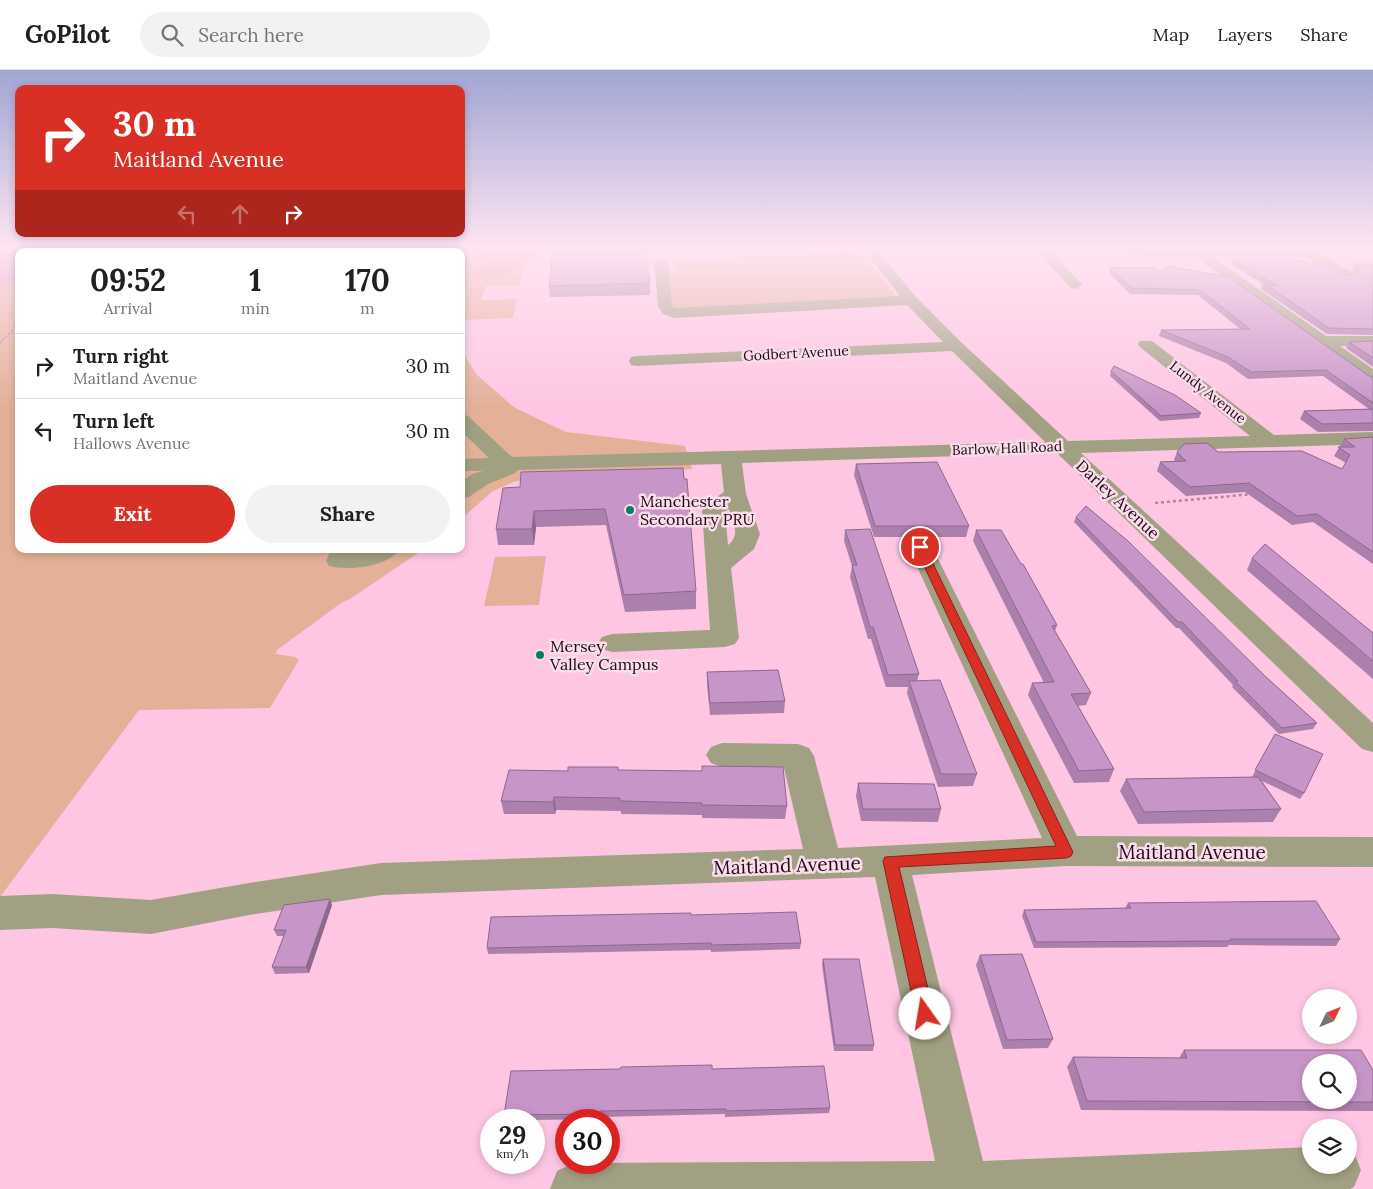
<!DOCTYPE html>
<html lang="en">
<head>
<meta charset="utf-8">
<style>
  body { margin:0; font-family:Lora,serif; background:#f2f2f2; color:#202124; height:100vh; display:flex; flex-direction:column; font-size:19px; white-space:nowrap }
  * { box-sizing:border-box; margin:0 }
  p { font-size:16px; color:#757577 }
  .icon { flex:none; width:28px; height:28px; fill:none; stroke:currentColor; stroke-width:2; stroke-linecap:round; stroke-linejoin:round }
  .map { position:relative; flex:1; overflow:hidden }
  .side { position:absolute; left:15px; top:178px; width:450px; height:305px; display:flex; flex-direction:column; background:#fff; border-radius:10px; box-shadow:0 2px 8px #0003 }
  .side>* { flex:none }
  .hud { position:absolute; left:15px; top:15px; width:450px; height:152px; border-radius:10px; box-shadow:0 2px 8px #0003; background:#d93025; color:#fff; overflow:hidden }
  .needle { width:32px; rotate:47deg }
  .tools { position:absolute; left:1302px; top:919px; display:grid; gap:10px }
  .tools a { display:grid; place-items:center; width:55px; height:55px; border-radius:50%; background:#fff; box-shadow:0 2px 8px #0003; font-size:25px }
  .speed { position:absolute; left:480px; top:1039px; display:flex; gap:10px; font-size:25px; font-weight:700; text-align:center }
  .speed>* { display:grid; place-content:center; width:65px; height:65px; border-radius:50%; background:#fff; box-shadow:0 2px 8px #0003; line-height:1 }
  .speed small { font-size:12px; font-weight:400 }
  .speed .limit { border:8px solid #d22; background:#fff; color:#111 }
  .pin { position:absolute; display:grid; place-items:center; width:42px; height:42px; color:#fff; margin:-21px; border:2px solid #fff; border-radius:50%; box-shadow:0 1px 5px #0007 }
  .me { position:absolute; width:55px; margin:-28px; rotate:347deg; stroke-linejoin:round; filter:drop-shadow(0 0 4px #0008) }
  .turn { display:flex; align-items:center; gap:18px; height:105px; padding:0 15px; font-size:22px }
  .turn .icon { width:65px; height:65px; stroke-width:2.5 }
  .turn b { display:block; font-size:35px; line-height:42px }
  .lanes { display:flex; align-items:center; height:48px; padding:0 15px; background:#0003; justify-content:center; gap:25px; direction:ltr }
  .lanes .off { opacity:.35 }
  .eta { display:flex; justify-content:space-evenly; align-items:center; height:85px; text-align:center }
  .eta b { font-size:30px; font-weight:700; line-height:35px }
  .action { display:flex; gap:10px; margin-top:auto; padding:10px 15px }
  .action a { flex:1; height:58px; border-radius:30px; background:#d93025; color:#fff; font-size:20px; font-weight:700; line-height:58px; text-align:center }
  .action a+a { background:#f2f2f2; color:#202124 }
  ul { padding:0; list-style:none }
  li { display:flex; align-items:center; gap:15px; height:65px; padding:0 15px; border-top:1px solid #e0e0e0 }
  li div { flex:1 }
  li b { display:block; font-size:19px }
  li em { font-style:normal }
  header { display:flex; align-items:center; gap:30px; box-sizing:border-box; height:70px; padding:0 25px; background:#fff; border-bottom:1px solid #e0e0e0 }
  header strong { font-size:24px }
  nav { display:flex; gap:28px; margin-inline-start:auto; font-size:18px }
  .search { width:350px; height:45px; background:#f2f2f2; display:flex; align-items:center; gap:12px; box-sizing:border-box; padding:0 18px; border-radius:28px; color:#757577; font-size:19px }
  .map>svg:first-child { display:block }
  .green { fill:#e4b098 }
  .forest { fill:#e09876 }
  .water { fill:#d68fb5 }
  .lines { fill:none; stroke-linecap:round; stroke-linejoin:round }
  .stream { stroke:#d68fb5; stroke-width:8 }
  .path-far1 { stroke:#b2859d; stroke-width:2; stroke-dasharray:2 2; stroke-linecap:butt }
  .path { stroke:#b2859d; stroke-width:2.5; stroke-dasharray:3 3; stroke-linecap:butt }
  .minor { fill:#a1a083; fill-rule:evenodd }
  .wall { fill:#ac80ac }
  .shaded-wall { fill:#8c688c }
  .building { fill:#c895c8; stroke:#8c688c; fill-rule:evenodd }
  .route { fill:#d93025; stroke:#8d1f18 }
  .poi-dot { fill:#067f5e; stroke:#faddeb; stroke-width:2 }
  .labels { text-anchor:middle; stroke-width:5; stroke-linejoin:round; paint-order:stroke }
  .far-street-label { font-size:14px; fill:#210917; stroke:#faddeb }
  .street-label { font-size:16px; fill:#210917; stroke:#faddeb }
  .poi-label { font-size:16px; fill:#210917; stroke:#faddeb; text-anchor:start }
  .near-street-label { font-size:19px; fill:#210917; stroke:#faddeb }
</style>
</head>
<body>
<header>
<strong>GoPilot</strong>
<div class="search"><svg class="icon" aria-label="search" viewBox="0 0 24 24"><circle cx="10" cy="10" r="6"/><path d="M15 15l6 6"/></svg>Search here</div>
<nav><a>Map</a><a>Layers</a><a>Share</a></nav>
</header>
<div class="map">
<svg width="1373" height="1119" viewBox="0 0 1373 1119">
  <rect width="100%" height="100%" fill="#fec6e3"/>
  <g class="green">
    <path d="M0,180H550L525,194L520,215L486,216L481,230L517,229L513,248L461,250V181H19V479H424L350,529L341,533L277,580L276,584L295,587L299,590L270,638L139,640L0,827Z"/>
    <path d="M860,181L898,229L672,239L668,203H678L675,192L727,191L733,189Z"/>
    <path d="M461,279L476,304L515,338L566,362L685,376L692,399L516,411L493,421L461,449Z"/>
    <path d="M546,486L539,535L484,536L495,487Z"/>
  </g>
  <path class="forest" d="M484,180H538C527,185 521,197 510,202C498,208 479,205 466,205L496,187H482L481,183Z"/>
  <path class="water" d="M0,180H36L19,181V206L8,215L0,220Z"/>
  <g class="lines">
    <path class="stream" d="M317,181L318,180"/>
    <g class="path-far1">
      <path d="M466,182L488,180"/>
      <path d="M682,191L853,181"/>
      <path d="M0,273L19,254"/>
    </g>
    <path class="path" d="M1155,433L1253,424"/>
    <g class="minor">
      <path d="M864,180H877L916,227L962,273L1068,371L1250,366L1140,277L1138,274L1140,271H1152L1274,365L1373,362V374L1081,383L1373,653V682L1362,679L1057,383L742,393L746,424L760,464L754,479L731,498L739,568L735,574L725,577L612,582L602,579L598,573L602,567L612,564L710,560L702,440L705,435L724,422L721,394L518,400L515,403L488,414L469,427L461,429V412L472,404L483,401H461V389L489,388L461,361V344L468,346L512,387L1045,372L952,281L637,296L631,295L629,291L631,287L637,286L943,272L907,235L675,248L663,244L658,236L654,192L661,188L668,192L672,236L676,238L900,226ZM729,439C733,452 741,465 728,475L725,442Z"/>
      <path d="M1031,180H1311L1353,202L1355,205L1353,208H1343L1304,187L1211,186L1326,266H1373V276H1340L1373,299V312L1367,311L1194,186L1053,184L1083,215L1076,219L1071,218L1039,184L1033,183Z"/>
      <path d="M920,470L929,472L932,477L1077,766L1373,767V797L1066,796L912,805L983,1091L1311,1077V1095H1349V1081L1354,1083L1361,1100L1354,1117L1350,1119H550L557,1101L574,1093L935,1091L875,807L381,825L249,845L151,864L52,858L0,860V826L52,824L151,830L249,813L381,793L803,779L784,698L722,697L711,693L706,685L711,677L722,673L798,674L809,678L814,686L838,778L1042,768L908,477L911,472Z"/>
      <path d="M331,479H355L354,483L368,479H400C388,497 349,501 329,496L326,491Z"/>
    </g>
  </g>
  <g class="wall">
    <path d="M1233,189L1309,194L1345,205L1356,204L1352,199L1355,194H1373V265L1327,264L1261,219L1263,214L1231,194Z"/>
    <path d="M1167,196L1369,306L1373,307V361L1318,362L1300,349L1304,341L1369,339L1323,306L1248,309L1226,293L1159,266L1161,260L1240,259L1198,225L1130,224L1109,203L1110,198L1159,202Z"/>
    <path d="M650,213V225L550,227L549,216Z"/>
    <path d="M1373,271V297L1346,278L1349,272Z"/>
    <path d="M1111,301L1201,343L1199,348L1160,351L1110,306Z"/>
    <path d="M1373,367V494L1313,452L1292,455L1245,422L1186,426L1157,401L1160,392L1175,391L1174,390L1177,382H1218L1342,399L1346,393L1334,386L1344,369Z"/>
    <path d="M856,394L969,456L966,467H874L854,405Z"/>
    <path d="M683,398L696,521V539L625,542L606,455L536,457L534,475H498L496,459L520,417Z"/>
    <path d="M1076,447L1266,607L1317,653L1313,659L1279,664L1232,617L1233,615L1179,558H1176L1074,452Z"/>
    <path d="M845,460L919,604L917,611L977,704L973,716L938,717L907,623L908,617H886L871,569H868L850,507L852,496L844,471Z"/>
    <path d="M976,460L1057,555L1055,561L1091,623L1086,635L1078,636L1114,699L1109,712L1074,713L1028,625L1032,613H1044L973,471Z"/>
    <path d="M1252,488L1373,563V609L1247,500Z"/>
    <path d="M707,602L785,631L784,643L710,645L707,615Z"/>
    <path d="M1275,664L1304,723L1300,729L1262,711L1281,739L1273,752L1138,754L1120,721L1126,709L1252,707Z"/>
    <path d="M618,697V700L787,736L785,749L702,748V745L621,744V741L556,740L555,744H504L501,731L568,701Z"/>
    <path d="M858,713L941,739L938,752L861,751L856,726Z"/>
    <path d="M1128,833L1340,869L1336,876L1229,875L1227,877L1034,878L1022,846L1024,840L1125,838Z"/>
    <path d="M332,835L309,903L275,904L272,897L284,866H277L274,860Z"/>
    <path d="M691,845L801,873L800,879L711,882V880L488,884L487,878Z"/>
    <path d="M980,885L1053,969L1048,978L1003,979L976,895Z"/>
    <path d="M823,889L874,975L873,981H834L822,895Z"/>
    <path d="M1184,980L1373,1000V1041L1081,1040L1067,997L1073,987L1179,988Z"/>
    <path d="M712,999L830,1038L829,1043L725,1047V1044L601,1047V1049L534,1050H506L504,1045Z"/>
  </g>
  <g class="shaded-wall">
    <path d="M534,441L536,457L534,475L532,459Z"/>
    <path d="M554,727L556,740L555,744L553,732Z"/>
    <path d="M330,829L332,835L309,903L306,897Z"/>
  </g>
  <g class="building">
    <path d="M553,180H645L650,213L549,216Z"/>
    <path d="M1233,189L1303,190L1309,194H1325L1345,205L1357,204L1359,199L1355,194H1373V259L1329,258L1264,213L1278,216Z"/>
    <path d="M1167,196L1229,207L1369,306L1373,307V333L1326,300L1251,302L1228,287L1161,260L1250,259L1200,220L1132,218L1110,198H1156L1159,202Z"/>
    <path d="M1373,271V288L1349,272Z"/>
    <path d="M1114,296L1175,325L1201,343L1161,346L1111,301Z"/>
    <path d="M1373,339V353L1322,354L1304,341Z"/>
    <path d="M1373,367V482L1317,444L1297,446L1249,413L1190,417L1160,392L1186,391L1177,382L1184,374L1207,373L1218,382L1302,381L1342,399L1350,385L1338,377H1355L1344,369Z"/>
    <path d="M937,392L969,456H875L856,394Z"/>
    <path d="M683,398L684,409H687L696,521L624,525L605,439L534,441L532,459H496L503,418L520,417L521,402Z"/>
    <path d="M1086,436L1128,471L1266,607L1317,653L1282,658L1235,611H1238L1182,552H1178L1076,447Z"/>
    <path d="M870,459L919,604L888,605L873,557H870L852,495H857L845,460Z"/>
    <path d="M976,460H1001L1021,494H1023L1057,555L1052,556L1091,623L1071,624L1114,699L1079,701L1032,613L1054,612Z"/>
    <path d="M1265,474L1373,563V591L1252,488Z"/>
    <path d="M778,600L785,631L710,633L707,602Z"/>
    <path d="M940,610L977,704H941L909,611Z"/>
    <path d="M1275,664L1323,684L1304,723L1255,700Z"/>
    <path d="M702,696L783,697L787,736L702,735V733L620,731V728L554,727L553,732L501,731L509,700L568,701V697H618V700L702,701Z"/>
    <path d="M1258,707L1281,739L1144,742L1126,709Z"/>
    <path d="M858,713L934,714L941,739H863Z"/>
    <path d="M330,829L306,897H272L286,860H274L284,835Z"/>
    <path d="M1316,831L1340,869H1230L1231,871L1036,872L1024,840L1131,838L1128,833Z"/>
    <path d="M796,842L801,873L711,875V873L487,878L491,847L691,843V845Z"/>
    <path d="M1022,884L1053,969L1007,970L980,885Z"/>
    <path d="M823,889H859L874,975H835Z"/>
    <path d="M1184,980H1361L1373,1000V1032L1087,1031L1073,987L1187,988ZM1311,992H1349V1030H1311Z"/>
    <path d="M712,995V999L824,996L830,1038L726,1041V1039L666,1040L600,1041V1044L504,1045L511,1001L620,999L621,997Z"/>
  </g>
  <linearGradient id="sky" x2="0" y2="1"><stop stop-color="#a1a5d4"/><stop offset="0.53" stop-color="#ffe5f2"/><stop offset="1" stop-color="#ffe5f2" stop-opacity="0"/></linearGradient>
  <rect width="1373" height="337" fill="url(#sky)"/>
  <path class="route" d="M920,474L925,477L1073,782L1071,786L1066,788L899,797L934,944L931,950L925,953L919,950L916,944L883,791L885,787L1056,776L915,477Z"/>
  <g class="poi-dot">
    <circle cx="630" cy="440" r="5"/>
    <circle cx="540" cy="585" r="5"/>
  </g>
  <g class="labels">
    <g class="far-street-label">
      <text transform="translate(796 283) rotate(-3)" y="5">Godbert Avenue</text>
      <text transform="translate(1208 322) rotate(38)" y="5">Lundy Avenue</text>
      <text transform="translate(1007 378) rotate(-2)" y="5">Barlow Hall Road</text>
    </g>
    <g class="street-label">
      <text transform="translate(1118 429) rotate(43)" y="6">Darley Avenue</text>
    </g>
    <g class="poi-label">
      <text x="640" y="437">Manchester<tspan x="640" dy="18">Secondary PRU</tspan></text>
      <text x="550" y="582">Mersey<tspan x="550" dy="18">Valley Campus</tspan></text>
    </g>
    <g class="near-street-label">
      <text x="1192" y="789">Maitland Avenue</text>
      <text transform="translate(787 795) rotate(-2)" y="7">Maitland Avenue</text>
    </g>
  </g>
</svg>
<div class="tools">
<a><svg class="needle" viewBox="-14 -14 28 28"><path d="M0-13l5 13h-10z" fill="#e53935"/><path d="M0 13l5-13h-10z" fill="#757577"/></svg></a>
<a><svg class="icon" aria-label="search" viewBox="0 0 24 24"><circle cx="10" cy="10" r="6"/><path d="M15 15l6 6"/></svg></a>
<a><svg class="icon" aria-label="layers" viewBox="0 0 24 24"><path d="M12 4l9 5-9 5-9-5zM3 14l9 5 9-5"/></svg></a>
</div>
<div class="speed"><div>29<small>km/h</small></div><div class="limit">30</div></div>
<div class="pin" style="left:920px;top:477px;background:#d93025"><svg class="icon" aria-label="arrive" viewBox="0 0 24 24"><path d="M6 21V4h12l-3 4 3 4H6"/></svg></div>
<svg class="me" style="left:925px;top:944px" viewBox="-20 -20 40 40"><circle r="19" fill="#fff"/><path d="M0-13L10 11 0 6-10 11z" fill="#d93025"/></svg>
<div class="hud">
<div class="turn"><svg class="icon" aria-label="right" viewBox="0 0 24 24"><path d="M7 20v-9h11M14 6l5 5-5 5"/></svg><div><b>30 m</b>Maitland Avenue</div></div>
<div class="lanes"><svg class="icon off" aria-label="left" viewBox="0 0 24 24"><path d="M17 20v-9H6M10 6l-5 5 5 5"/></svg><svg class="icon off" aria-label="ahead" viewBox="0 0 24 24"><path d="M12 20V5M6 11l6-6 6 6"/></svg><svg class="icon" aria-label="right" viewBox="0 0 24 24"><path d="M7 20v-9h11M14 6l5 5-5 5"/></svg></div>
</div>
<section class="side">
<div class="eta">
<div><b>09:52</b><p>Arrival</p></div>
<div><b>1</b><p>min</p></div>
<div><b>170</b><p>m</p></div>
</div>
<ul>
<li><svg class="icon" aria-label="right" viewBox="0 0 24 24"><path d="M7 20v-9h11M14 6l5 5-5 5"/></svg><div><b>Turn right</b><p>Maitland Avenue</p></div><em>30 m</em></li>
<li><svg class="icon" aria-label="left" viewBox="0 0 24 24"><path d="M17 20v-9H6M10 6l-5 5 5 5"/></svg><div><b>Turn left</b><p>Hallows Avenue</p></div><em>30 m</em></li>
</ul>
<div class="action"><a>Exit</a><a>Share</a></div>
</section>
</div>
</body>
</html>
